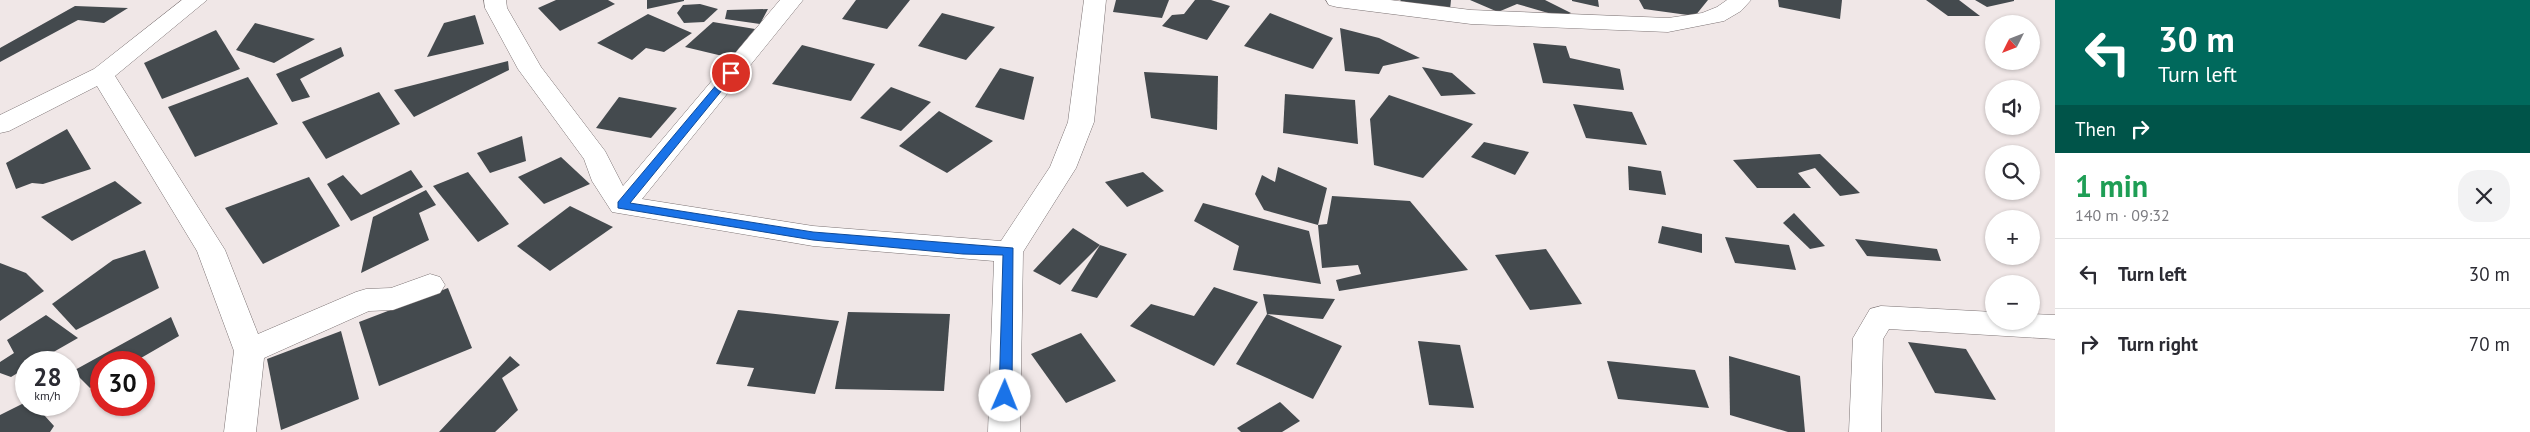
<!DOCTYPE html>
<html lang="en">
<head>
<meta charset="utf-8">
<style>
  body { margin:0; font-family:"PT Sans",sans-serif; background:#f2f2f3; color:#2b2b33; height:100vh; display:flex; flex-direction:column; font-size:19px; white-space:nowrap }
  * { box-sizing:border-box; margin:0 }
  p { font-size:16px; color:#7c7c81 }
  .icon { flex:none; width:28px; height:28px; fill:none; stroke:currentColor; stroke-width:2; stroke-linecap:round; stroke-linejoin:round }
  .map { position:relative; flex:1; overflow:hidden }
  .sheet { display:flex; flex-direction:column; background:#fff; width:475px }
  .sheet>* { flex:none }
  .hud { background:#00695c; color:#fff; overflow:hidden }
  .needle { width:32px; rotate:228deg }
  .buttons { position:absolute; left:1985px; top:15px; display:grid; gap:10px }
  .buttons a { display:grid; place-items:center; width:55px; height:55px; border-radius:50%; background:#fff; box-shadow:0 1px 4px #0004; font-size:25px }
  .speed { position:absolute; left:15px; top:351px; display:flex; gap:10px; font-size:25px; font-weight:700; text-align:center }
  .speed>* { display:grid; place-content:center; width:65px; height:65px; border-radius:50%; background:#fff; box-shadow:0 1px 4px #0004; line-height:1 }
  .speed small { font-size:12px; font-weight:400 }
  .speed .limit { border:8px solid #d22; background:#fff; color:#111 }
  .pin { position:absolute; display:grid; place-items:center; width:42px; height:42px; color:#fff; margin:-21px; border:2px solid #fff; border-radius:50%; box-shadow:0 1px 5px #0007 }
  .me { position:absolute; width:55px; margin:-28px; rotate:1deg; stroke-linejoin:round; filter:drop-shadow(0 0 4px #0008) }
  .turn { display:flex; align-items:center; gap:18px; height:105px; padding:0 20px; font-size:22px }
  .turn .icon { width:65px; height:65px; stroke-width:2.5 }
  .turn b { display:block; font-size:35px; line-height:42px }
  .then { display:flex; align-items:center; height:48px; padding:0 20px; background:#0003; gap:10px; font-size:19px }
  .round { display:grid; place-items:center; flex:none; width:52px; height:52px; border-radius:20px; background:#f2f2f3 }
  .headline { display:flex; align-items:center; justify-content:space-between; height:85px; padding:0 20px }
  h1 { font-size:30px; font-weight:700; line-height:38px; color:#1e9e55 }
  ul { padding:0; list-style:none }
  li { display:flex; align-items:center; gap:15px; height:70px; padding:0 20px; border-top:1px solid #e1e1e2 }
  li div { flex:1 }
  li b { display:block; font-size:19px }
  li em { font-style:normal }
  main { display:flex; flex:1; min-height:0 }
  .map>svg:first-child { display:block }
  .building { fill:#444a4e }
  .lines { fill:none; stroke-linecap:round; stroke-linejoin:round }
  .minor-casing { stroke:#7c7374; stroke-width:1 }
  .minor { fill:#fff; fill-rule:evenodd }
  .route { fill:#1a73e8; stroke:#114b97 }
</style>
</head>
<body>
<main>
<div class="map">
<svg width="2055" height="432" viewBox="0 0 2055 432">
  <rect width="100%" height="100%" fill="#f0e7e7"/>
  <g class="building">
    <path d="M556,0H608L615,4L560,31L538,8Z"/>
    <path d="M647,0H684V1L647,9Z"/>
    <path d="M856,0H910L887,29L842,19Z"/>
    <path d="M1116,0H1169L1162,18L1113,12Z"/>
    <path d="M1195,0H1211L1230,6L1207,40L1162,26L1172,15L1184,14Z"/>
    <path d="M1401,0H1451L1450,10L1400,1Z"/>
    <path d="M1470,0H1545L1571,13L1562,17L1517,4L1498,12Z"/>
    <path d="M1572,0H1598L1599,7L1572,1Z"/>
    <path d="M1639,0H1708L1695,16L1644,9Z"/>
    <path d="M1778,0H1842L1840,19L1779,7Z"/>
    <path d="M1926,0H1959L1980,16H1948Z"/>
    <path d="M1975,0H2014V1L1987,7Z"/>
    <path d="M700,4L718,9L704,22L684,23L677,13L683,5Z"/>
    <path d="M75,6L128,8L104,23L78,20L0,62V48Z"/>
    <path d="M768,9L760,24L725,19L727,10Z"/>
    <path d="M942,13L995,27L966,60L918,46Z"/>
    <path d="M1270,13L1333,38L1313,69L1244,46Z"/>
    <path d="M648,14L692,33L664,52L646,48L632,60L597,43Z"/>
    <path d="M475,15L484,44L427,57L444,23Z"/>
    <path d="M713,22L755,29L731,58L685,47Z"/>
    <path d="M255,23L315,39L274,63L236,50Z"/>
    <path d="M1340,28L1379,38L1420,58L1383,66L1379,74L1345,71Z"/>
    <path d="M216,30L240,69L162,99L144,63Z"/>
    <path d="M1533,43L1566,46L1570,58L1620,69L1624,90L1543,83Z"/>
    <path d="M802,45L875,64L851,101L772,84Z"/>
    <path d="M341,47L344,56L300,79L310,97L292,102L276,74Z"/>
    <path d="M508,61L509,70L414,117L394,90Z"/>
    <path d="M1422,67L1452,73L1476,94L1441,96Z"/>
    <path d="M1000,68L1034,77L1024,120L975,107Z"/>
    <path d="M1144,72L1218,76L1217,130L1151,118Z"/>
    <path d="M248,77L278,124L195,157L168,107Z"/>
    <path d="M891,87L931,102L901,131L860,118Z"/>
    <path d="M379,92L400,124L326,159L302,122Z"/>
    <path d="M1285,94L1355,100L1358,144L1283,133Z"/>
    <path d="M1389,95L1473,124L1423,178L1374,165L1370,119Z"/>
    <path d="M619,97L677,108L651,138L596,128Z"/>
    <path d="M1573,104L1632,112L1647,145L1586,138Z"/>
    <path d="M939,111L993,141L947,173L899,146Z"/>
    <path d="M67,129L91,169L43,184L32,183L16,189L6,163Z"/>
    <path d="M522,136L526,161L490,173L477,153Z"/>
    <path d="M1484,142L1529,152L1515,175L1471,157Z"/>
    <path d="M1820,154L1860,193L1840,196L1815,168L1798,173L1811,188H1757L1733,160Z"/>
    <path d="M561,157L590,184L544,204L518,177Z"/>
    <path d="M1628,166L1661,171L1666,195L1629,190Z"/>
    <path d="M1278,167L1327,188L1318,225L1264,210L1255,194L1262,175L1275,182Z"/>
    <path d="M411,170L423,187L351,221L327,184L343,175L361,195Z"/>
    <path d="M468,172L509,224L478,242L433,186Z"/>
    <path d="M1143,172L1164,191L1127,207L1105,182Z"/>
    <path d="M309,177L340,226L263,264L225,208Z"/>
    <path d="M115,181L142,203L72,241L41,217Z"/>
    <path d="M426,190L436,205L419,213L429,240L361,273L373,217Z"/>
    <path d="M1332,196L1410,201L1468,270L1339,291L1336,280L1361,274L1358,265L1322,268L1318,225L1327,224Z"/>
    <path d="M1203,203L1309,231L1321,284L1233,270L1239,246L1194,221Z"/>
    <path d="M570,206L613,227L550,271L517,246Z"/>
    <path d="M1794,213L1825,246L1810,249L1783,223Z"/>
    <path d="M1662,226L1702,234V253L1658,243Z"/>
    <path d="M1073,228L1100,245L1060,285L1033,271Z"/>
    <path d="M1725,237L1789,245L1796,270L1735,263Z"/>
    <path d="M1855,239L1937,249L1941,261L1867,256Z"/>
    <path d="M1100,245L1127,254L1097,298L1071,291Z"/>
    <path d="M1546,249L1582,304L1530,310L1495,255Z"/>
    <path d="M145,250L159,288L76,330L52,304L113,260Z"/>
    <path d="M0,263L26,273L44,291L0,321Z"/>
    <path d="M1214,287L1258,302L1214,366L1130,326L1151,304L1194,316Z"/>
    <path d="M448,288L472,348L379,386L359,322Z"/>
    <path d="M1263,294L1335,299L1323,319L1267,314L1342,346L1313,399L1236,364L1267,314Z"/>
    <path d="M738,310L839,321L815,394L747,386L754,368L716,364Z"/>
    <path d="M848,312L950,314L944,391L835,389Z"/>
    <path d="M46,315L78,338L36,362H26V368L11,377L0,373V362L14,353L7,340Z"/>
    <path d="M171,317L179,336L134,362H101V381L90,388L73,371Z"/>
    <path d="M341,331L359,399L281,430L267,359Z"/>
    <path d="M1081,333L1116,381L1066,403L1031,354Z"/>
    <path d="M1418,341L1460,345L1474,408L1429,405Z"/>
    <path d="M1908,342L1966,349L1996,400L1935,393Z"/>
    <path d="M510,356L520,365L502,378L518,410L495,432H439Z"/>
    <path d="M1729,356L1800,376L1805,432H1788L1730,415Z"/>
    <path d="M1607,361L1695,370L1709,408L1618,399Z"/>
    <path d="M26,402V405H35L54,426L50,432H0V415Z"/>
    <path d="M1280,402L1300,421L1282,432H1241L1237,428Z"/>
  </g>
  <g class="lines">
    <g class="minor-casing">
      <g id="minor">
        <path d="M182,0H207L115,76L225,250L258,334L356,292L366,289L391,288L430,274L440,277L445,285L440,293L393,310L369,311L264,358L256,432H224L234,351L197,251L97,86L9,131L0,133V115L94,69Z"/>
        <path d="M484,0H506L507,8L541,67L605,151L623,186L780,0H803L642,199L813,226L1001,241L1050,167L1068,122L1084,0H1106L1094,122L1076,168L1023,252L1020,432H988L994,261L813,246L612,212L592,181L584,159L518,69L485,8Z"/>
        <path d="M1326,0H1390L1471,10L1668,18L1702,13L1717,7L1727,0H1751L1741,11L1724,21L1668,32L1471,24L1337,7L1329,5Z"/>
        <path d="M1881,306L1994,312V321H2031V314L2055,315V339L1889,329L1883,339L1881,432H1849L1853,338L1870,309Z"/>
      </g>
    </g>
    <use href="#minor" class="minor"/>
  </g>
  <path class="route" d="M728,71L736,73L630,203L813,232L1013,248L1012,396L1010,400L1005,401L999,396L1003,255L963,254L813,240L618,208V202Z"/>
</svg>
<div class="buttons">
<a><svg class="needle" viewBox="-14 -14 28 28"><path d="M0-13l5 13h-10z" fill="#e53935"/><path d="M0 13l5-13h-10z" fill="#7c7c81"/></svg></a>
<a><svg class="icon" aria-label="sound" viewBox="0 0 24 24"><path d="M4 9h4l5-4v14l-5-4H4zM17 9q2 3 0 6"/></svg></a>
<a><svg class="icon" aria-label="search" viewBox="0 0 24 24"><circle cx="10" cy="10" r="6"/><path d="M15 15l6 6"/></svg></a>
<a>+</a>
<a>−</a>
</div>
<div class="speed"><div>28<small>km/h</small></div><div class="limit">30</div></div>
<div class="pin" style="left:731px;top:73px;background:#d93025"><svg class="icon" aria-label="arrive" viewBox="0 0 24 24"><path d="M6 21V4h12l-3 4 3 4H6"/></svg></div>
<svg class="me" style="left:1005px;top:396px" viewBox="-20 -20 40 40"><circle r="19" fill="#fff"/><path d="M0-13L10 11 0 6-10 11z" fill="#1a73e8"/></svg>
</div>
<section class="sheet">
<div class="hud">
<div class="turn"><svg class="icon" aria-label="left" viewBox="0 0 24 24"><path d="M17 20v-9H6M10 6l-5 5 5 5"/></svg><div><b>30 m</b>Turn left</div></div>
<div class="then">Then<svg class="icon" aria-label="right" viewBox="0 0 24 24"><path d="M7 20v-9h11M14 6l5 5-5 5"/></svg></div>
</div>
<div class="headline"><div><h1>1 min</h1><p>140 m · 09:32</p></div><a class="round"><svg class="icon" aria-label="close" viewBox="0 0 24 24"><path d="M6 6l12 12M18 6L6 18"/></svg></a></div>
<ul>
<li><svg class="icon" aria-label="left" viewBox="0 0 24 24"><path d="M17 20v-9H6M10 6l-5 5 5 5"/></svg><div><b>Turn left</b></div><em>30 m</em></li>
<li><svg class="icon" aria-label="right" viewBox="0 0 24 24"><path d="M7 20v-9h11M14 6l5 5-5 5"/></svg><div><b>Turn right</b></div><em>70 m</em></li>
</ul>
</section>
</main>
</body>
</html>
